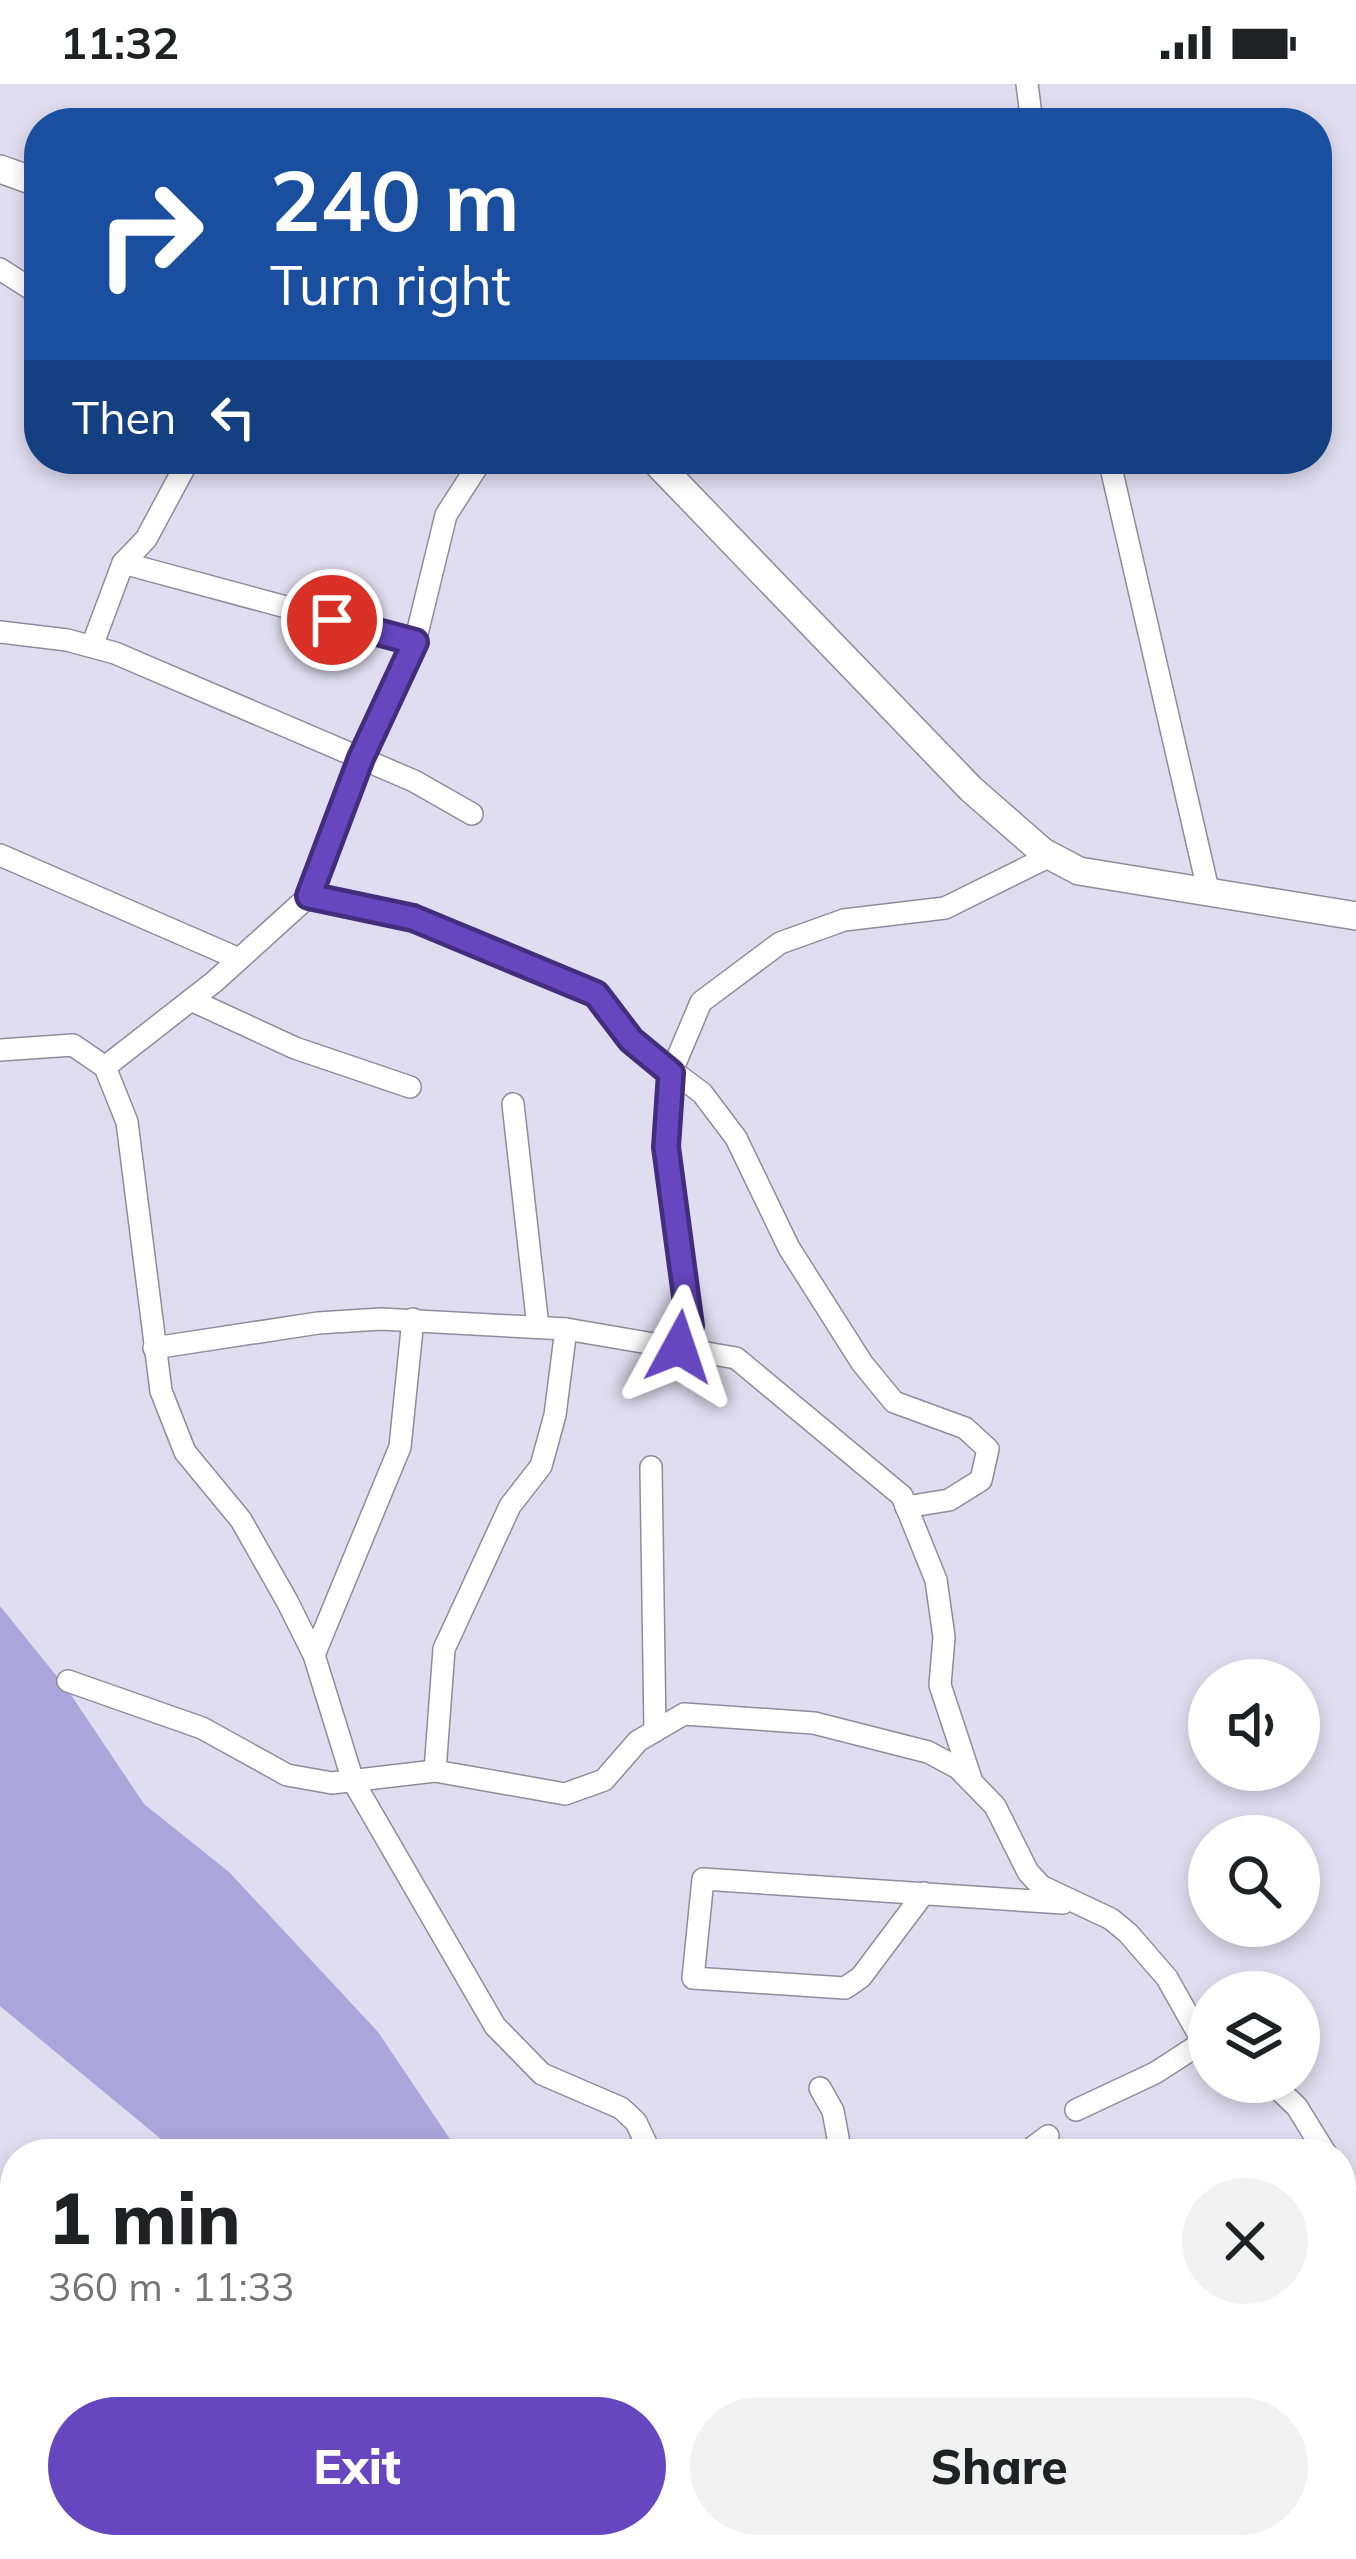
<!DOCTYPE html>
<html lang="en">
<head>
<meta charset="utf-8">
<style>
  body { margin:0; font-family:Mulish,sans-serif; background:#f2f2f2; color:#202124; height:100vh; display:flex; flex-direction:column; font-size:45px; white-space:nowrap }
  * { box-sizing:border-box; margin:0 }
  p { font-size:39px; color:#757577 }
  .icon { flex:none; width:66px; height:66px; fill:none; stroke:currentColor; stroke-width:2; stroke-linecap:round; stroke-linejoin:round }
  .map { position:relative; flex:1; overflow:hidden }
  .panel { position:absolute; left:0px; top:2055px; width:1356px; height:420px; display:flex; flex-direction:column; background:#fff; border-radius:48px 48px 0 0; box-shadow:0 6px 18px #0003 }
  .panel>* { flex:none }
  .guide { position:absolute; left:24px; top:24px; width:1308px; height:366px; border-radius:48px; box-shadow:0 6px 18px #0003; background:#1a4fa0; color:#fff; overflow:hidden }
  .tools { position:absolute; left:1188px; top:1575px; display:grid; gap:24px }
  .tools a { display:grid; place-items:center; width:132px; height:132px; border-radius:50%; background:#fff; box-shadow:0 6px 18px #0003; font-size:60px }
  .pin { position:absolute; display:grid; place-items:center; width:102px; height:102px; color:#fff; margin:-51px; border:6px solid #fff; border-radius:50%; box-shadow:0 3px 12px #0007 }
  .me { position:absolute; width:132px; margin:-66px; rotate:5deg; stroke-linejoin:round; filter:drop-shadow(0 0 9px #0008) }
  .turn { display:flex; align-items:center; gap:42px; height:252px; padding:0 48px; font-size:54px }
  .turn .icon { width:156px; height:156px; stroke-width:2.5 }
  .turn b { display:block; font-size:84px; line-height:102px }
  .then { display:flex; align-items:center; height:114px; padding:0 48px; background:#0003; gap:24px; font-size:45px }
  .round { display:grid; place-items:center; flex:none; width:126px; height:126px; border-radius:63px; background:#f2f2f2 }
  .overview { display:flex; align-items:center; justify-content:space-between; height:204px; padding:0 48px }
  h1 { font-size:72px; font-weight:800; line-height:90px }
  .primary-button { display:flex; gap:24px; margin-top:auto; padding:24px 48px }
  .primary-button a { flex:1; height:138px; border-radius:72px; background:#6647c0; color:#fff; font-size:48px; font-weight:800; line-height:138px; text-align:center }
  .primary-button a+a { background:#f2f2f2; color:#202124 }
  .status { display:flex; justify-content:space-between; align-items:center; height:84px; padding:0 60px; background:#fff; direction:ltr }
  .status svg { height:33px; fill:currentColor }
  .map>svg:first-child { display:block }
  .water { fill:#aca5db }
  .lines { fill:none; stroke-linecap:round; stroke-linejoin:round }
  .minor-casing { stroke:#8e8c9d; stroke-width:24 }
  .major-casing { stroke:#8e8c9d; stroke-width:30 }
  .minor { stroke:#fff; stroke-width:21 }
  .major { stroke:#fff; stroke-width:27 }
  .route-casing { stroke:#422e7d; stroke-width:30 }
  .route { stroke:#6647c0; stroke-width:21 }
</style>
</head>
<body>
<div class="status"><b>11:32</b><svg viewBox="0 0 49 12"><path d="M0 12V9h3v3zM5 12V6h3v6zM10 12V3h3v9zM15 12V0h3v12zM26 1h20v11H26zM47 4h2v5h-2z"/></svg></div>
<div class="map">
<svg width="1356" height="2475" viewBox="0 0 1356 2475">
  <rect width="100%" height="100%" fill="#dfddef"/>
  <g class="water">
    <path d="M0,1522L67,1605L144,1720L229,1788L378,1948L460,2070H179L0,1922Z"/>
    <path d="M420,2460H640L665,2475H432Z"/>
  </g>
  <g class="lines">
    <g class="minor-casing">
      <g id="minor">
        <path d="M1027,0L1032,39"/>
        <path d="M0,185L39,210"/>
        <path d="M1109,375L1209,810"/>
        <path d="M123,479L415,558"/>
        <path d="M0,548L67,556L115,569L414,697L472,730"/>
        <path d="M92,562L123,479L146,455L189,375"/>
        <path d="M0,771L239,875"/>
        <path d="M309,812L413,834L596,910L631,956L702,1009L736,1054L789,1164L862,1279L894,1318L965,1344L988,1365L981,1396L949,1416L906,1423"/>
        <path d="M191,916L295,964L410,1003"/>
        <path d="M0,966L73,961L105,983L127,1038L161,1307L185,1368L241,1436L287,1517L314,1571L353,1697L495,1942L542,1990L621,2024L636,2038L651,2070"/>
        <path d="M105,983L214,898L309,812L361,674L415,558L446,431L482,375"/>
        <path d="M513,1020L538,1243"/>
        <path d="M679,1263L690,1242L666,1063L671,989L701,918L780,859L844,836L945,824L1050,772"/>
        <path d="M154,1264L318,1239L381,1235L566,1245L736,1274L902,1412L936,1496L944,1553L940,1601L971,1695"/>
        <path d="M651,1383L655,1647"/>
        <path d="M314,1571L400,1363L413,1235"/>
        <path d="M68,1597L202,1644L287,1691L332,1699L435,1687L565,1710L604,1696L638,1657L684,1630L814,1639L928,1668L958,1684L995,1722L1028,1788L1041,1802L1111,1835L1128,1849L1167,1894L1203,1958L1209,1957"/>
        <path d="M435,1687L444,1565L510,1422L541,1382L555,1331L566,1245"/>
        <path d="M924,1809L861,1893L845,1904L693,1894L703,1795L1063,1819"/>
        <path d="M1271,1998L1297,2023L1326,2070"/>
        <path d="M820,2004L833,2027L841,2070"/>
        <path d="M1076,2026L1155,1989L1203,1958"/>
        <path d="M1024,2070L1048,2052"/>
        <path d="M1341,2101L1356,2170"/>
        <path d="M1341,2324L1356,2328"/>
        <path d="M0,2415L15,2422"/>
        <path d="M34,2460L38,2475"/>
        <path d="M1231,2460L1278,2475"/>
      </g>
    </g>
    <g class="major-casing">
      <g id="major">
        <path d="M0,85L39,99"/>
        <path d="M653,375L971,705L1043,768L1079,787L1356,832"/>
      </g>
    </g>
    <use href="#minor" class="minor"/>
    <use href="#major" class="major"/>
  </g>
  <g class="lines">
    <g class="route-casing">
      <path id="route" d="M332,536L415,558L361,674L309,812L413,834L596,910L631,956L671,989L666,1063L690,1242L679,1263"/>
    </g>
    <use href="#route" class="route"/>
  </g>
</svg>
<div class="tools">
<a><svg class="icon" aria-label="sound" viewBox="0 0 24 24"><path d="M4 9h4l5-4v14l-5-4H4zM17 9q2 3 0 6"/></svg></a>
<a><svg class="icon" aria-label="search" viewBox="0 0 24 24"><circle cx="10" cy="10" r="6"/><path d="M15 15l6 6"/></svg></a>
<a><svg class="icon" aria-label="layers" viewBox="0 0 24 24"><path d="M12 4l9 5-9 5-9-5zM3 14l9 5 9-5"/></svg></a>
</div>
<div class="pin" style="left:332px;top:536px;background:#d93025"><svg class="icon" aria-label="arrive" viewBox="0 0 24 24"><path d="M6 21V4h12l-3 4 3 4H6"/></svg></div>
<svg class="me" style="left:679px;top:1263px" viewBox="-20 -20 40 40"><path d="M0-17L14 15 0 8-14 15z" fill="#6647c0" stroke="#fff" stroke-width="4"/></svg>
<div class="guide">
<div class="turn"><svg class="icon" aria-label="right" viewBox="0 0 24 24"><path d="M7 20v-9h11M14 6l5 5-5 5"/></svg><div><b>240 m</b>Turn right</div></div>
<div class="then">Then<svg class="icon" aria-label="left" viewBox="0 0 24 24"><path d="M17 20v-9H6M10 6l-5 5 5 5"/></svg></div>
</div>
<section class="panel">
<div class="overview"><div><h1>1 min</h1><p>360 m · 11:33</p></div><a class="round"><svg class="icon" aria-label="close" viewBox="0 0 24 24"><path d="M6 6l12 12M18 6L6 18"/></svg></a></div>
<div class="primary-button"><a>Exit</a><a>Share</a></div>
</section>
</div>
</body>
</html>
